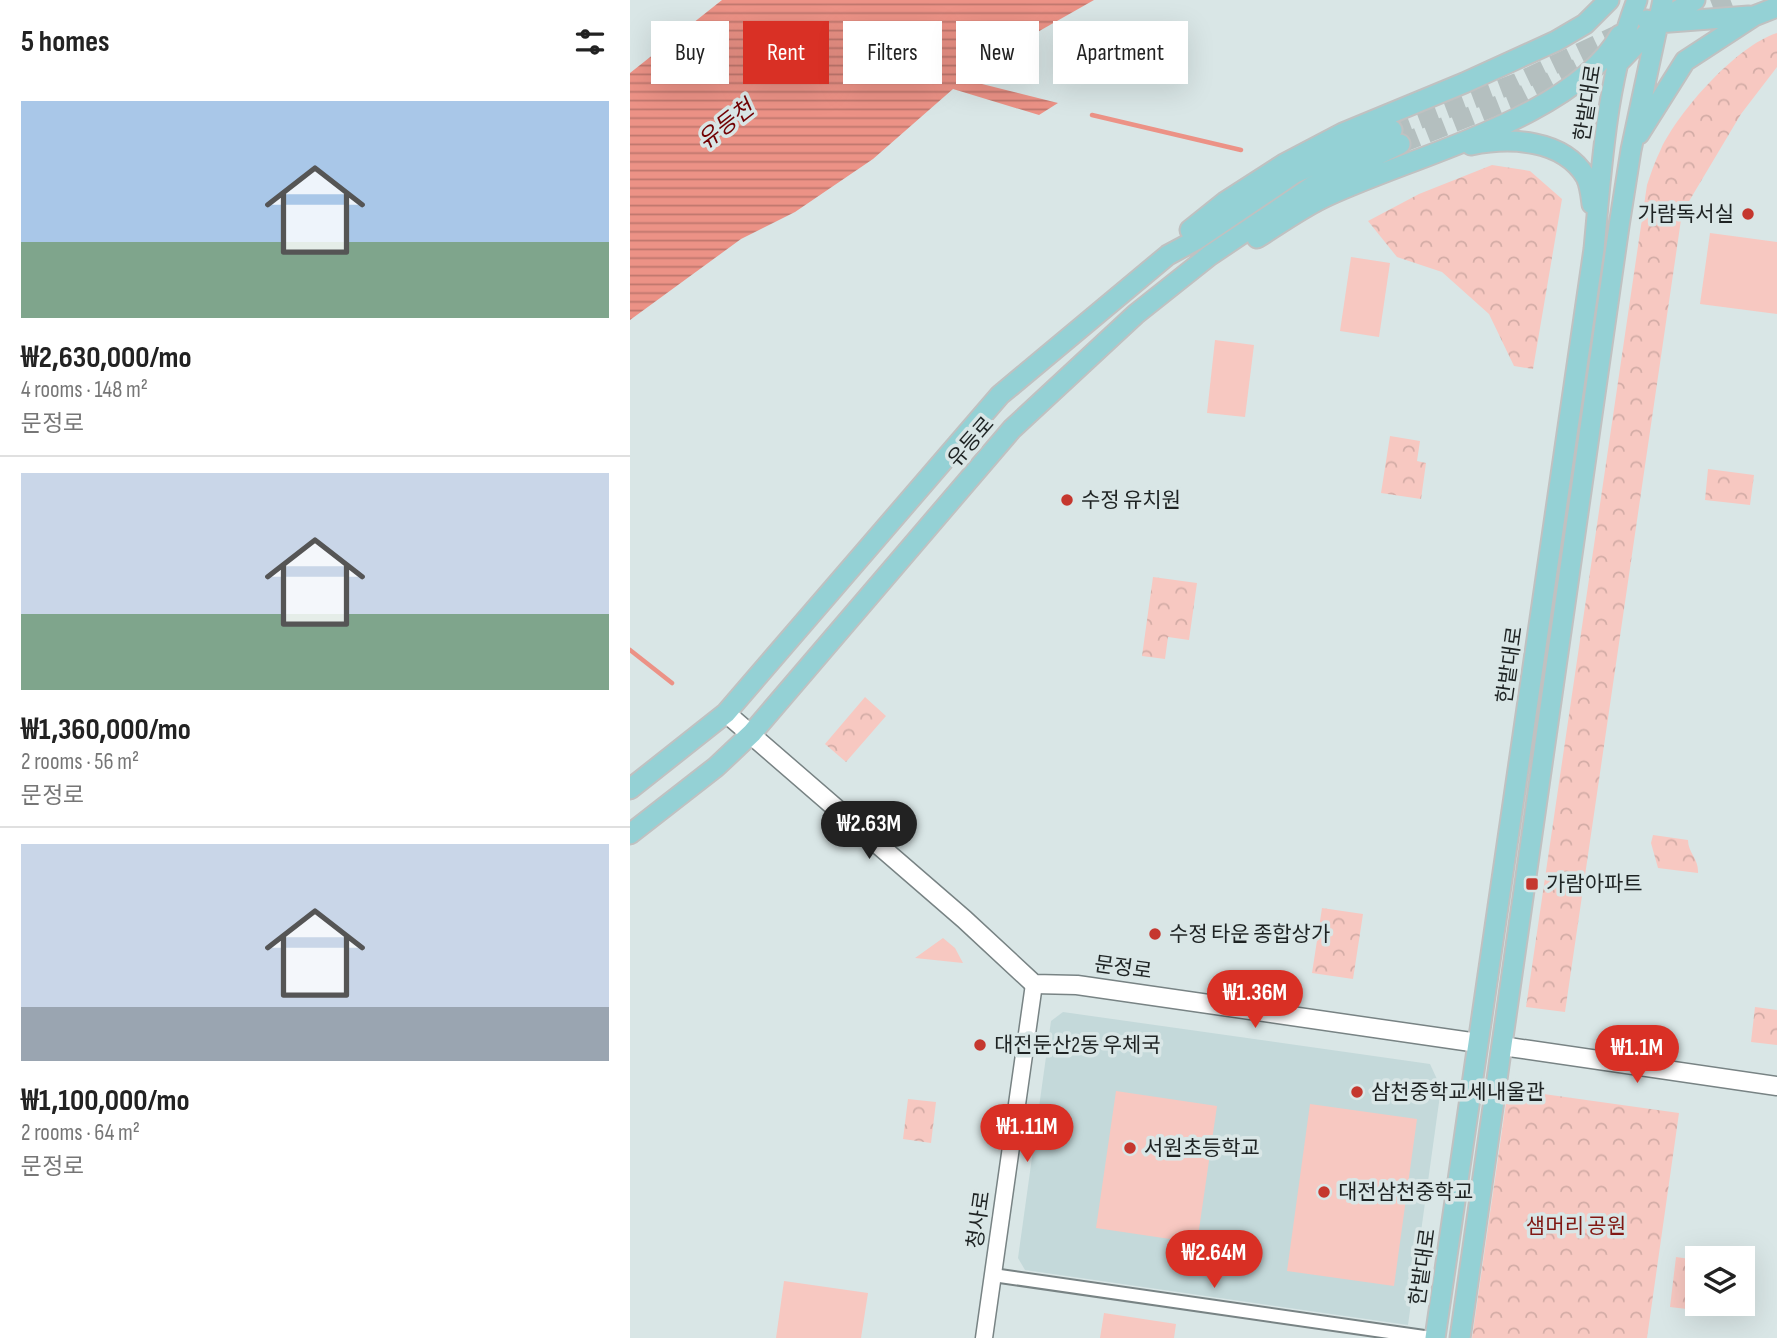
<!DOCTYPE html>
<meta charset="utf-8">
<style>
body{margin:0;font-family:"Sofia Sans Condensed","Noto Sans KR",sans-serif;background:#f2f2f2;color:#222;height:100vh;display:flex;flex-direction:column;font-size:26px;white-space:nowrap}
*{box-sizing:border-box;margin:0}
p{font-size:23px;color:#767676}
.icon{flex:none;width:38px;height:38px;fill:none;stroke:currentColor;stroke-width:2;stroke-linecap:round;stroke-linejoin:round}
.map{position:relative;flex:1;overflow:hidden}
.drawer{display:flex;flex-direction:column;background:#fff;width:630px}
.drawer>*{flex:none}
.banner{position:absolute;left:21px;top:21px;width:665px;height:63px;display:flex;gap:14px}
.tools{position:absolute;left:1055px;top:1246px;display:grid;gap:14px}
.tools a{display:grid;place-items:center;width:70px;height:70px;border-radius:0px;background:#fff;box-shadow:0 7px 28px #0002;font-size:35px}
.price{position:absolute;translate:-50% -60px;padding:0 16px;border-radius:24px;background:#d93025;color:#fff;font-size:23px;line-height:46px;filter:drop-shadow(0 2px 4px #0008)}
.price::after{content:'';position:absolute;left:50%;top:42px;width:21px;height:16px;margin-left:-10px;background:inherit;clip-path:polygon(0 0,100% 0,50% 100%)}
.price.selected{background:#222;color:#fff}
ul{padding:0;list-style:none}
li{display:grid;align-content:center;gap:14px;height:371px;padding:0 21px}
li+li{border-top:2px solid #e0e0e0}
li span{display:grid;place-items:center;height:217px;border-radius:0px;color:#555}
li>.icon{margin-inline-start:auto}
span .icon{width:126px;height:126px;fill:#fffc;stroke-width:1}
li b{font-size:30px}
h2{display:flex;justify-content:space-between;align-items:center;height:84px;padding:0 21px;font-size:30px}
.chip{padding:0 24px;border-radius:0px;background:#fff;box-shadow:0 7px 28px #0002;font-size:24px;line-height:63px}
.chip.selected{background:#d93025;color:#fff}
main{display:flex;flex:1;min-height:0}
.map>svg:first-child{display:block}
</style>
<main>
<section class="drawer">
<h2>5 homes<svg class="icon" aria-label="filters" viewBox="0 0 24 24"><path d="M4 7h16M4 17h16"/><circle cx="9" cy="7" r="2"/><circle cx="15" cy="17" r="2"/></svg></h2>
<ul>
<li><span style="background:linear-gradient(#a9c7e8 65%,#7fa58c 0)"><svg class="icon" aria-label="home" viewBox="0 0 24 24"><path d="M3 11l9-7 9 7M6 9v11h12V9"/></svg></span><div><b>₩2,630,000/mo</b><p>4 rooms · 148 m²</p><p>문정로</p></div></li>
<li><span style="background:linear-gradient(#c9d6e8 65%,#7fa58c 0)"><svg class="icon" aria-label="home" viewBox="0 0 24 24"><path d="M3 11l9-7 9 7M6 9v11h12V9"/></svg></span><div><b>₩1,360,000/mo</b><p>2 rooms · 56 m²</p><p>문정로</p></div></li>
<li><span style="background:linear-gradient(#c9d6e8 75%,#9aa5b1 0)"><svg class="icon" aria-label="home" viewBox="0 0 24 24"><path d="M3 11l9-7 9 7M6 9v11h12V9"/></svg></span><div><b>₩1,100,000/mo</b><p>2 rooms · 64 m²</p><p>문정로</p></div></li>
</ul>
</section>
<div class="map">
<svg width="1147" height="1338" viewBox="0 0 1147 1338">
<defs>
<pattern id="park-crowns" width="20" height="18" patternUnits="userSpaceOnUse" patternTransform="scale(1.75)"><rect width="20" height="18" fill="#f7c8c1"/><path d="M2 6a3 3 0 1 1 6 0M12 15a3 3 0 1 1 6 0" fill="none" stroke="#d3aca6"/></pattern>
<pattern id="water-rules" width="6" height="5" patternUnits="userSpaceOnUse" patternTransform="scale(1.75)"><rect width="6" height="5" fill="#ec9286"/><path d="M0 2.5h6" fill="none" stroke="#bf776d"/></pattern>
</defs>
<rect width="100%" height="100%" fill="#d9e6e6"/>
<path fill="#c4d9da" d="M 433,1012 L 800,1064 L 811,1088 L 778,1325 L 395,1270 L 388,1258 L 421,1021 Z"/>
<path fill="#f7c8c1" d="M 1080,233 L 1147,242 L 1147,314 L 1070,304 Z
M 721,257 L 760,263 L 749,337 L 710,331 Z
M 585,340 L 624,345 L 615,417 L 577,413 Z
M 313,938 L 325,948 L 333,963 L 285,958 Z
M 486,1091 L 587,1106 L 567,1243 L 466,1228 Z
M 680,1104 L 787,1119 L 764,1286 L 657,1271 Z
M 154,1281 L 238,1293 L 231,1338 L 146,1338 Z
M 474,1313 L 546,1324 L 544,1338 L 470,1338 Z"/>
<path fill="url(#park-crowns)" d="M 1147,33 L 1147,67 L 1111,114 L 1052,213 L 935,1012 L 896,1007 L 1017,185 C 1021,173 1025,161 1031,149 C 1049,111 1106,46 1147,33 Z
M 862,165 L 900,171 L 932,199 L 903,369 L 884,366 L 859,314 L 812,272 L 767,257 L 738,221 L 789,194 Z
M 760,436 L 790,441 L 787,461 L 796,463 L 791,499 L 751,493 Z
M 1078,469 L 1124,475 L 1120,505 L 1075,500 Z
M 523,577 L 567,583 L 559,640 L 538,637 L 535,659 L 512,656 Z
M 235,697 L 256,716 L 216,762 L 195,744 Z
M 1023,835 L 1058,840 C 1058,853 1069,859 1068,873 L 1028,868 L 1021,843 Z
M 692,908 L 733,914 L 723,979 L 682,973 Z
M 1125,1007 L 1147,1010 L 1147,1045 L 1121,1042 Z
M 878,1089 L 1049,1113 L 1017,1338 L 842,1338 Z
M 278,1099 L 306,1102 L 301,1143 L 273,1139 Z
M 1046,1257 L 1067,1260 L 1068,1304 L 1083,1304 L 1082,1312 L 1040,1307 Z"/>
<path fill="url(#water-rules)" d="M 92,0 L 464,0 L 397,38 L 344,82 L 428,103 L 409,115 L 323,89 L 243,159 L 165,212 L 111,239 L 0,320 L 0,73 Z"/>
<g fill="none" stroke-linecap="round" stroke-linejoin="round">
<path stroke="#ec9286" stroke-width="4.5" d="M 462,115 L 611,150
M 0,650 L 42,683"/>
<path stroke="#b4bfbf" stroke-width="19" stroke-dasharray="19 10" stroke-linecap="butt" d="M 1056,18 L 1103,0
M 762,130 L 886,83 L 997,30
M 770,144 L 891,96 L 971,56"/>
<defs>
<path id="minor" d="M 363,1275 L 801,1338"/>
<path id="tertiary" d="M 354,1338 L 404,984"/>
<path id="secondary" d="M 96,713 L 334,919 L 404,984 L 447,985 L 848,1043
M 872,1046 L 1147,1086"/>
<path id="primary" d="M 1017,20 L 1027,23 L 1119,16
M 989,62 L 1027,23 L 1065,0
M 1009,134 L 1055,61 L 1124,16 L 1147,7
M 841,145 C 880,137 933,139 956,177 C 960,185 961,196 962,204
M 560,230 L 595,202 L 654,164 L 713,133 L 834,83 L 926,41 L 955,24 L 979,0
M 627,238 C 648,225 669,210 691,199 C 774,158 944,119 990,35
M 0,789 L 96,713 L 370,395 L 538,255 L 566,240 L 665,173 L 762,130
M 0,834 L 86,767 L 122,733 L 382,429 L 506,314 L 579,256 L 683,186 L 770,144
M 805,1338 L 964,249 C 972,165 976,80 1007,0
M 830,1338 L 989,226 L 1001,150 L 1033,0"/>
</defs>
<use href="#minor" stroke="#788384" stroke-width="16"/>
<use href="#tertiary" stroke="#788384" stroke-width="19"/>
<use href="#secondary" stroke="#788384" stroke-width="21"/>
<use href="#primary" stroke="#c0c1c1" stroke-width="23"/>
<use href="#minor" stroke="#fff" stroke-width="12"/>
<use href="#tertiary" stroke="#fff" stroke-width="16"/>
<use href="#secondary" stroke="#fff" stroke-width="18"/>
<use href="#primary" stroke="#94d1d5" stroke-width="19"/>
</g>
<g fill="#c5372e" stroke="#d9e6e6" stroke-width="2.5">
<circle cx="1118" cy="214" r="7"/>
<circle cx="437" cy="500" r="7"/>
<rect x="895" y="877" width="14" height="14" rx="3.5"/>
<circle cx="525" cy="934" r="7"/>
<circle cx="350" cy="1045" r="7"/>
<circle cx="727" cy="1092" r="7"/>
<circle cx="500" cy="1148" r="7"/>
<circle cx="694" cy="1192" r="7"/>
</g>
<g text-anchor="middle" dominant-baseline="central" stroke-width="7" stroke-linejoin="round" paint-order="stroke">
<g font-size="21" fill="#1e2323" stroke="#d9e6e6">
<text transform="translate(958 103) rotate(-81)">한밭대로</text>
<text transform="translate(341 442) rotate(-49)">유등로</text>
<text transform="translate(880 665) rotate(-82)">한밭대로</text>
<text transform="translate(493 968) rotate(8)">문정로</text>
<text transform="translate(349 1220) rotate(-82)">청사로</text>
<text transform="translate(793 1267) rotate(-82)">한밭대로</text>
</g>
<g font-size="21" fill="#1e2323" stroke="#d9e6e6" text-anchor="start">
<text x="1104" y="214" text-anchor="end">가람독서실</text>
<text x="451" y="500">수정 유치원</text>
<text x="916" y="884">가람아파트</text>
<text x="539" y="934">수정 타운 종합상가</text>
<text x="364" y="1045">대전둔산2동 우체국</text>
<text x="741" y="1092">삼천중학교세내울관</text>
<text x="514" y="1148">서원초등학교</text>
<text x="708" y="1192">대전삼천중학교</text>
</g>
<g font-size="21" fill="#811813" stroke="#d9e6e6">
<text x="946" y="1226">샘머리 공원</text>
</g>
<g font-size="23" font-style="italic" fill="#710103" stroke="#d9e6e6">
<text transform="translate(96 125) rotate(-38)">유등천</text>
</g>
</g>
</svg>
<div class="tools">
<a><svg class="icon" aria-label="layers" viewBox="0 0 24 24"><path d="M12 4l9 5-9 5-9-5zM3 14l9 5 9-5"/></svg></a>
</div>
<b class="price selected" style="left:239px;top:861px">₩2.63M</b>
<b class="price" style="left:625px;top:1030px">₩1.36M</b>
<b class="price" style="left:1007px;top:1085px">₩1.1M</b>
<b class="price" style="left:397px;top:1164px">₩1.11M</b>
<b class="price" style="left:584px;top:1290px">₩2.64M</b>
<div class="banner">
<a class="chip">Buy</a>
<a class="chip selected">Rent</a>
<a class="chip">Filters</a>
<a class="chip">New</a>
<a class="chip">Apartment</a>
</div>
</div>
</main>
